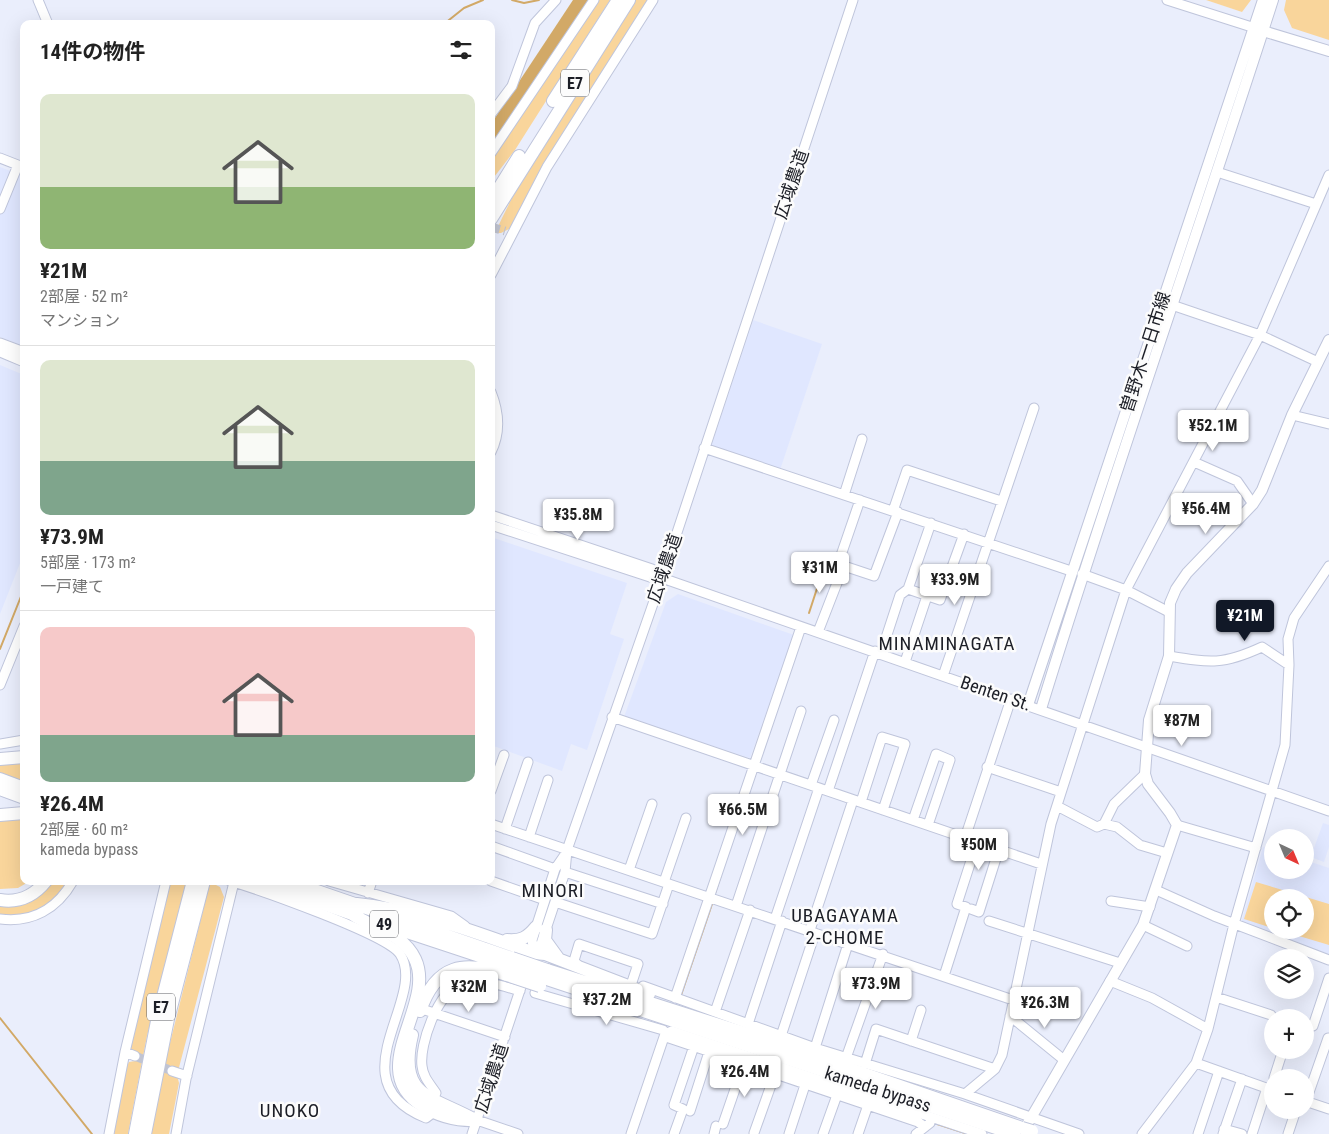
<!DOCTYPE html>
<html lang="ja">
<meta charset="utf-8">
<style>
body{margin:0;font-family:"Roboto Condensed","Noto Sans JP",sans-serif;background:#f2f2f2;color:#222;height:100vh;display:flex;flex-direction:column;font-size:19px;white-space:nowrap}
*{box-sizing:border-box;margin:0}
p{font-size:16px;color:#767676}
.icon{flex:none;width:28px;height:28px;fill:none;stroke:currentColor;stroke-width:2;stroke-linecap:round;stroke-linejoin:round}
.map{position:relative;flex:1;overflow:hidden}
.panel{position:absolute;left:20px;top:20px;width:475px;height:865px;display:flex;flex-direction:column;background:#fff;border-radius:10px;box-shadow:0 5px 20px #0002}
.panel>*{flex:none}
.needle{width:32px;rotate:136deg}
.buttons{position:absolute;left:1264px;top:829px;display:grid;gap:10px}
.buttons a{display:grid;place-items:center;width:50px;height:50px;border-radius:50%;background:#fff;box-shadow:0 5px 20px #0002;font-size:25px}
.price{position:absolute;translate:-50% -42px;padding:0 11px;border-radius:5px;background:#fff;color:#222;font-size:16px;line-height:32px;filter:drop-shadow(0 1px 2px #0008)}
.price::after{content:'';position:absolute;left:50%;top:30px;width:15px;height:11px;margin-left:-8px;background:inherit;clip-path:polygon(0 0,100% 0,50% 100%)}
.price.on{background:#111827;color:#fff}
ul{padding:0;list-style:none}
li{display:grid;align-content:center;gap:10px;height:265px;padding:0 20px}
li+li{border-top:1px solid #e0e0e0}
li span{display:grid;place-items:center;height:155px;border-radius:10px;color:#555}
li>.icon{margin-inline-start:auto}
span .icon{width:90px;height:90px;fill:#fffc;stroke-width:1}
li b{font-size:21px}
h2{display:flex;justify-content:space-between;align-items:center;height:60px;padding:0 20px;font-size:21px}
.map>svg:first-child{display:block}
</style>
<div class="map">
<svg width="1329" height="1134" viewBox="0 0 1329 1134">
<rect width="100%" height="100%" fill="#eaeefc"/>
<path fill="#e0e7ff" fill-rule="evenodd" d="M 0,167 L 24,176 L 24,346 L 0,337 Z
M 753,320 L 822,344 L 780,470 L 711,447 Z
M 0,365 L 24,375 L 24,553 L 0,614 Z
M 491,537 L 627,583 L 610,634 L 624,639 L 587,750 L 571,744 L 562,771 L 491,745 Z
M 678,594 L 794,635 L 750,758 L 624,717 L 666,602 Z
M 1323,823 L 1329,825 L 1329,847 L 1324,862 L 1305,855 L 1305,845 L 1314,848 Z
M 1263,847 L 1272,850 L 1272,870 L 1305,870 L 1305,860 L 1329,868 L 1329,954 L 1241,924 ZM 1272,898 L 1305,898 L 1305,930 L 1272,930 Z"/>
<path fill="#f9d59b" d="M 598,0 L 610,0 L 515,150 L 491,181 L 491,160 Z
M 635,0 L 652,0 L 513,227 L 501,233 L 495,233 C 532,151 587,76 635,0 Z
M 1206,0 L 1251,0 L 1242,12 Z
M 1286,0 L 1329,0 L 1329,40 L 1292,28 L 1284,10 Z
M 24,761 L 24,783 L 0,774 L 0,763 Z
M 24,818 L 24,881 L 30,881 L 18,888 L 0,889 L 0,820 Z
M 52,881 L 67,881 C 49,909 33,916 0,916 L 0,906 C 22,903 40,902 52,881 Z
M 169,881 L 187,881 L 147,1036 L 128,1134 L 114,1134 L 125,1070 L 129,1062 L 135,1061 L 138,1053 L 130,1052 Z
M 210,882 L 220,887 L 224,897 L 177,1075 L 179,1083 L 169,1134 L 151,1134 L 165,1063 Z
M 1256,882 L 1329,904 L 1329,945 L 1279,930 L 1305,930 L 1305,898 L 1272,898 L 1272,928 L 1244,919 Z"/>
<path fill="#d2a967" d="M 573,0 L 589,0 L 491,145 L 491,124 Z"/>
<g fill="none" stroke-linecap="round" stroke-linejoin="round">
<path stroke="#d2a967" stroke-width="2" d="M 512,0 L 524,3 L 539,0
M 444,24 L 464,8 L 483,0
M 809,613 L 825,564
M 0,649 L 24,589
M 714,896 L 721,875
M 681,995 L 713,901
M 0,1018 L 92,1134
M 934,1123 L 968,1134"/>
<path stroke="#c1c4d1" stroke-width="9" stroke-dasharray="9 4.5" stroke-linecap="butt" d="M 491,227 L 505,231
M 135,1056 L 172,1071"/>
<defs>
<path id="minor" d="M 38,0 L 48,24
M 1167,0 L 1258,29
M 491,114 L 512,86 L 535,23 L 556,0
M 491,153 L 594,0
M 0,158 L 23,167
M 1217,172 L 1316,204
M 0,209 L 18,165
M 491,275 L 547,167 L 653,0
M 1166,303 L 1260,335 L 1318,362
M 0,343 L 24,352
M 0,352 L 24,362
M 491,392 C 499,412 501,432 491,452
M 1292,415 L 1329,424
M 704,448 L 1071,571
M 1194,462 L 1237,481 L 1253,504
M 844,495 L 862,439
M 860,500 L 838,564 L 874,576 L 898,512
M 893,511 L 907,470 L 1001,501
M 491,515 L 652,569 L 662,578
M 931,523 L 908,589 L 940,600 L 964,534
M 491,525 L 650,577 L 662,578 L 1329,811
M 1082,574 L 1126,590 L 1169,612
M 818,632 L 844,565
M 881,653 L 900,595 L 908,589
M 905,662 L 927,596
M 1289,665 L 1288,639 L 1294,618 L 1329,566
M 943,676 L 1034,408
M 0,685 L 24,626
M 612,717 L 1041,864
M 0,744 L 24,740
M 987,767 L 1061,792
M 811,785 L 834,720
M 491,791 L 504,755
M 828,791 L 875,651
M 861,802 L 882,737 L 905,744 L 883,810
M 1057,806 L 1097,827 L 1104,824 L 1114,804 L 1145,774
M 913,820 L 936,754 L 950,760 L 928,825
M 491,824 L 1013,1000
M 1104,824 L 1117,827 L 1140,845 L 1167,853
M 1177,825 L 1256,848
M 505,829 L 528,762
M 529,837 L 548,780
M 965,838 L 1011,699
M 491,846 L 555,869
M 629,870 L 652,804
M 565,872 L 663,904
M 230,881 C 260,890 386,934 400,954 C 429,998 334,1081 426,1118 L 434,1112
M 329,881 L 451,916 L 465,926
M 491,881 L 545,900
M 664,882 L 686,818
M 1156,890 L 1214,916 L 1329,960
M 368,893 L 372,881
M 1111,901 L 1150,907
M 555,902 L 652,934 L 669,884
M 736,906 L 801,711
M 971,909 L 979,912 L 999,849
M 0,919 C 32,923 57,909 73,881
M 775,919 L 819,788
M 989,921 L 1120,963
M 1143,925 L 1187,946
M 810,930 L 853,800
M 534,953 L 532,940 L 555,869 L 566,853
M 532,956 L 541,944 L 565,872 L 567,850 L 662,578 L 853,0
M 577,964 L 573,964 L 579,944 L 638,964 L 632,982
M 944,976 L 966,907 L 957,904 L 977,842
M 1110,981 L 1152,998 L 1208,1029
M 643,986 L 815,1048 L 965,1094 L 1079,1134
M 535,993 L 663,1030 L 669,1038 L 918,1122 L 925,1127
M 1216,997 L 1271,1015
M 675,998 L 801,627
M 425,1010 L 505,1037
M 715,1012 L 750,910
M 1010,1016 L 1064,1060
M 748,1024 L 782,921
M 1313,1026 L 1329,978
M 781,1036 L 815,933
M 911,1041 L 921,1010
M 815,1048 L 848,944
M 125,1052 L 135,1056
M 846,1058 L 883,954
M 1196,1063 L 1272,1090
M 865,1064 L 876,1029 L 995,1069
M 172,1071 L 187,1076
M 1274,1078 L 1283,1050
M 436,1093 C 430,1084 423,1077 422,1066 C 419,1045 438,992 459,985 C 479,978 501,985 520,991
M 965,1094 L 995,1069 L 1002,1055 L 1051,824 L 1126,590 L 1260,335 L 1329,175
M 1305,1101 L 1329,1109
M 1306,1101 L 1328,1038
M 690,1111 L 709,1052
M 477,1120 L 518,1134
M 723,1124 L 744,1063
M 1224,1129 L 1242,1134
M 754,1133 L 775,1074
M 109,1134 L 125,1052 L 166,881
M 176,1134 L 186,1079 L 234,882
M 472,1134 L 525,975
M 631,1134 L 665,1034 L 672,1031 L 982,1134
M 674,1134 L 683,1109 L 674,1105 L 694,1046
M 714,1134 L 716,1126
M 789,1134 L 805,1085
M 823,1134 L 837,1095
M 858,1134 L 868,1105
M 916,1134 L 930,1123
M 1142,1134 L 1196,1063 L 1208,1029 L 1234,924 L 1285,745 L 1289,665 L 1262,647 C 1223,665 1211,663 1169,656
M 1198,1134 L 1219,1071
M 1223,1134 L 1242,1079
M 1252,1134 L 1267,1088
M 1288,1134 L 1296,1110"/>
<path id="major" d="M 1263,31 L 1329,51
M 1028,705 L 1263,0
M 1041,709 C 1114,471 1197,237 1273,0
M 1028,1123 L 1143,925 L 1177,825 L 1170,813 L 1148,784 L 1145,774 L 1149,720 L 1169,656 L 1170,603 L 1176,589 L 1187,573 L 1253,504 L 1262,490 L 1292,415 L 1329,340"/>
<path id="highway" d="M 553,101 L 618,0
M 491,201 L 519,156
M 491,219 L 629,0
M 0,759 L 24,757
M 0,779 L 24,788
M 0,789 L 24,798
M 0,815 L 24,813
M 259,881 L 358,916
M 288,881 L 512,958
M 0,900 C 19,903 34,896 46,881
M 357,904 C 419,910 475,932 534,953 L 545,954 L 649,994
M 352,914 C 374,929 403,933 415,959 C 437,1005 363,1070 423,1106 C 440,1117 457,1121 477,1120
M 386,925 L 510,966
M 546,930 L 545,940 L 558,958
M 507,940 C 521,941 527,938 536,927
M 547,970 L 763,1039 L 1022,1128
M 544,978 L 1014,1134
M 420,1011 C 436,964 464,960 507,975
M 412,1035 C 397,1098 432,1096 475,1120
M 135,1134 L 158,1016 L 193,881
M 145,1134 L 168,1019 L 204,881"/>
</defs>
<use href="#minor" stroke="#bfc5db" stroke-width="11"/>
<use href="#major" stroke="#bfc5db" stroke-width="12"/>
<use href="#highway" stroke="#bfc5db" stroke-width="14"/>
<use href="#minor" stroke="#fff" stroke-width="9"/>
<use href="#major" stroke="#fff" stroke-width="10"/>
<use href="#highway" stroke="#fff" stroke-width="12"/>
<defs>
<path id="highway-bridge" d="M 512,958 L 547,970
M 510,966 L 544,978
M 507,975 L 540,986
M 1022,1128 L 1032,1131"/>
</defs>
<use href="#highway-bridge" stroke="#bfc5db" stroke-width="14" stroke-linecap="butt"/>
<use href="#highway-bridge" stroke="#fff" stroke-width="12"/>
</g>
<g text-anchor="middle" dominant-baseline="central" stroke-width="5" stroke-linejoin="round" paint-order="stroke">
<g fill="#fcfcfc" stroke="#5f6166" stroke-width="1">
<rect x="561" y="69.5" width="28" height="27" rx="4"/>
<rect x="370" y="910.5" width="28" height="27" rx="4"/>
<rect x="147" y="993.5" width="28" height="27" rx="4"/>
</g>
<g font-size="16" font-weight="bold" fill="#1c1e26">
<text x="575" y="83">E7</text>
<text x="384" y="924">49</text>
<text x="161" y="1007">E7</text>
</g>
<g font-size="18" fill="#1c1e26" stroke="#fcfcfc">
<text transform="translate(791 184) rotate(-71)">広域農道</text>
<text transform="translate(1145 352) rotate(-72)">曽野木一日市線</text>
<text transform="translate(664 568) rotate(-71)">広域農道</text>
<text transform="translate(996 693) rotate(19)">Benten St.</text>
<text transform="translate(491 1078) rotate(-72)">広域農道</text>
<text transform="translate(878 1089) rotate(18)">kameda bypass</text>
</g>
<g font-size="19" letter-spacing="1" fill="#1c1e26" stroke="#fcfcfc">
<text x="947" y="643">MINAMINAGATA</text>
<text x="553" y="890">MINORI</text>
<text x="845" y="915">UBAGAYAMA<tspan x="845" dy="22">2-CHOME</tspan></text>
<text x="290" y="1110">UNOKO</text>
</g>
</g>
</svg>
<div class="buttons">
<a><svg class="needle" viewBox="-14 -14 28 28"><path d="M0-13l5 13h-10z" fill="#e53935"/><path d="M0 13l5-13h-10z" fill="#767676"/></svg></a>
<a><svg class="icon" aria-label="locate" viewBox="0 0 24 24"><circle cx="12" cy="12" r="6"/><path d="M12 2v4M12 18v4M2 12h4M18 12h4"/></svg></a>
<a><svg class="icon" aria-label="layers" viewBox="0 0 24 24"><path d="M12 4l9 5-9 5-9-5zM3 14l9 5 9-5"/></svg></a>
<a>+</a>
<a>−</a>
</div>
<b class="price" style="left:1213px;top:452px">¥52.1M</b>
<b class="price" style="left:1206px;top:535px">¥56.4M</b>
<b class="price" style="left:578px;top:541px">¥35.8M</b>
<b class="price" style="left:820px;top:594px">¥31M</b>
<b class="price" style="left:955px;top:606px">¥33.9M</b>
<b class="price on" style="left:1245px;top:642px">¥21M</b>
<b class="price" style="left:1182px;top:747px">¥87M</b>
<b class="price" style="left:743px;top:836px">¥66.5M</b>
<b class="price" style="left:979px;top:871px">¥50M</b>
<b class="price" style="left:876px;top:1010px">¥73.9M</b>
<b class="price" style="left:469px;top:1013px">¥32M</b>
<b class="price" style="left:607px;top:1026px">¥37.2M</b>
<b class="price" style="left:1045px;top:1029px">¥26.3M</b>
<b class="price" style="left:745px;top:1098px">¥26.4M</b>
<section class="panel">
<h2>14件の物件<svg class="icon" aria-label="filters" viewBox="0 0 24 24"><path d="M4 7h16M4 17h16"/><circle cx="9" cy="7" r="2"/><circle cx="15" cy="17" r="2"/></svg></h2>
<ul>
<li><span style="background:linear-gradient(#dfe7d0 60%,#8fb573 0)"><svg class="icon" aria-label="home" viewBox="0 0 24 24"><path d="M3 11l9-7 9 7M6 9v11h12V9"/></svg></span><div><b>¥21M</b><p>2部屋 · 52 m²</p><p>マンション</p></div></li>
<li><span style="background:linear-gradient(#dfe7d0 65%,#7fa58c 0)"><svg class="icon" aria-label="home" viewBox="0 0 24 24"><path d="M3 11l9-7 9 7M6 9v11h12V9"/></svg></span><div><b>¥73.9M</b><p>5部屋 · 173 m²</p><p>一戸建て</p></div></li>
<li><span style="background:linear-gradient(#f6c9c9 70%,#7fa58c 0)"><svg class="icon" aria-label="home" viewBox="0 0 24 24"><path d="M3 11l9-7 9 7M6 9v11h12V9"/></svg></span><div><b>¥26.4M</b><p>2部屋 · 60 m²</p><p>kameda bypass</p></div></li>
</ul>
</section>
</div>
